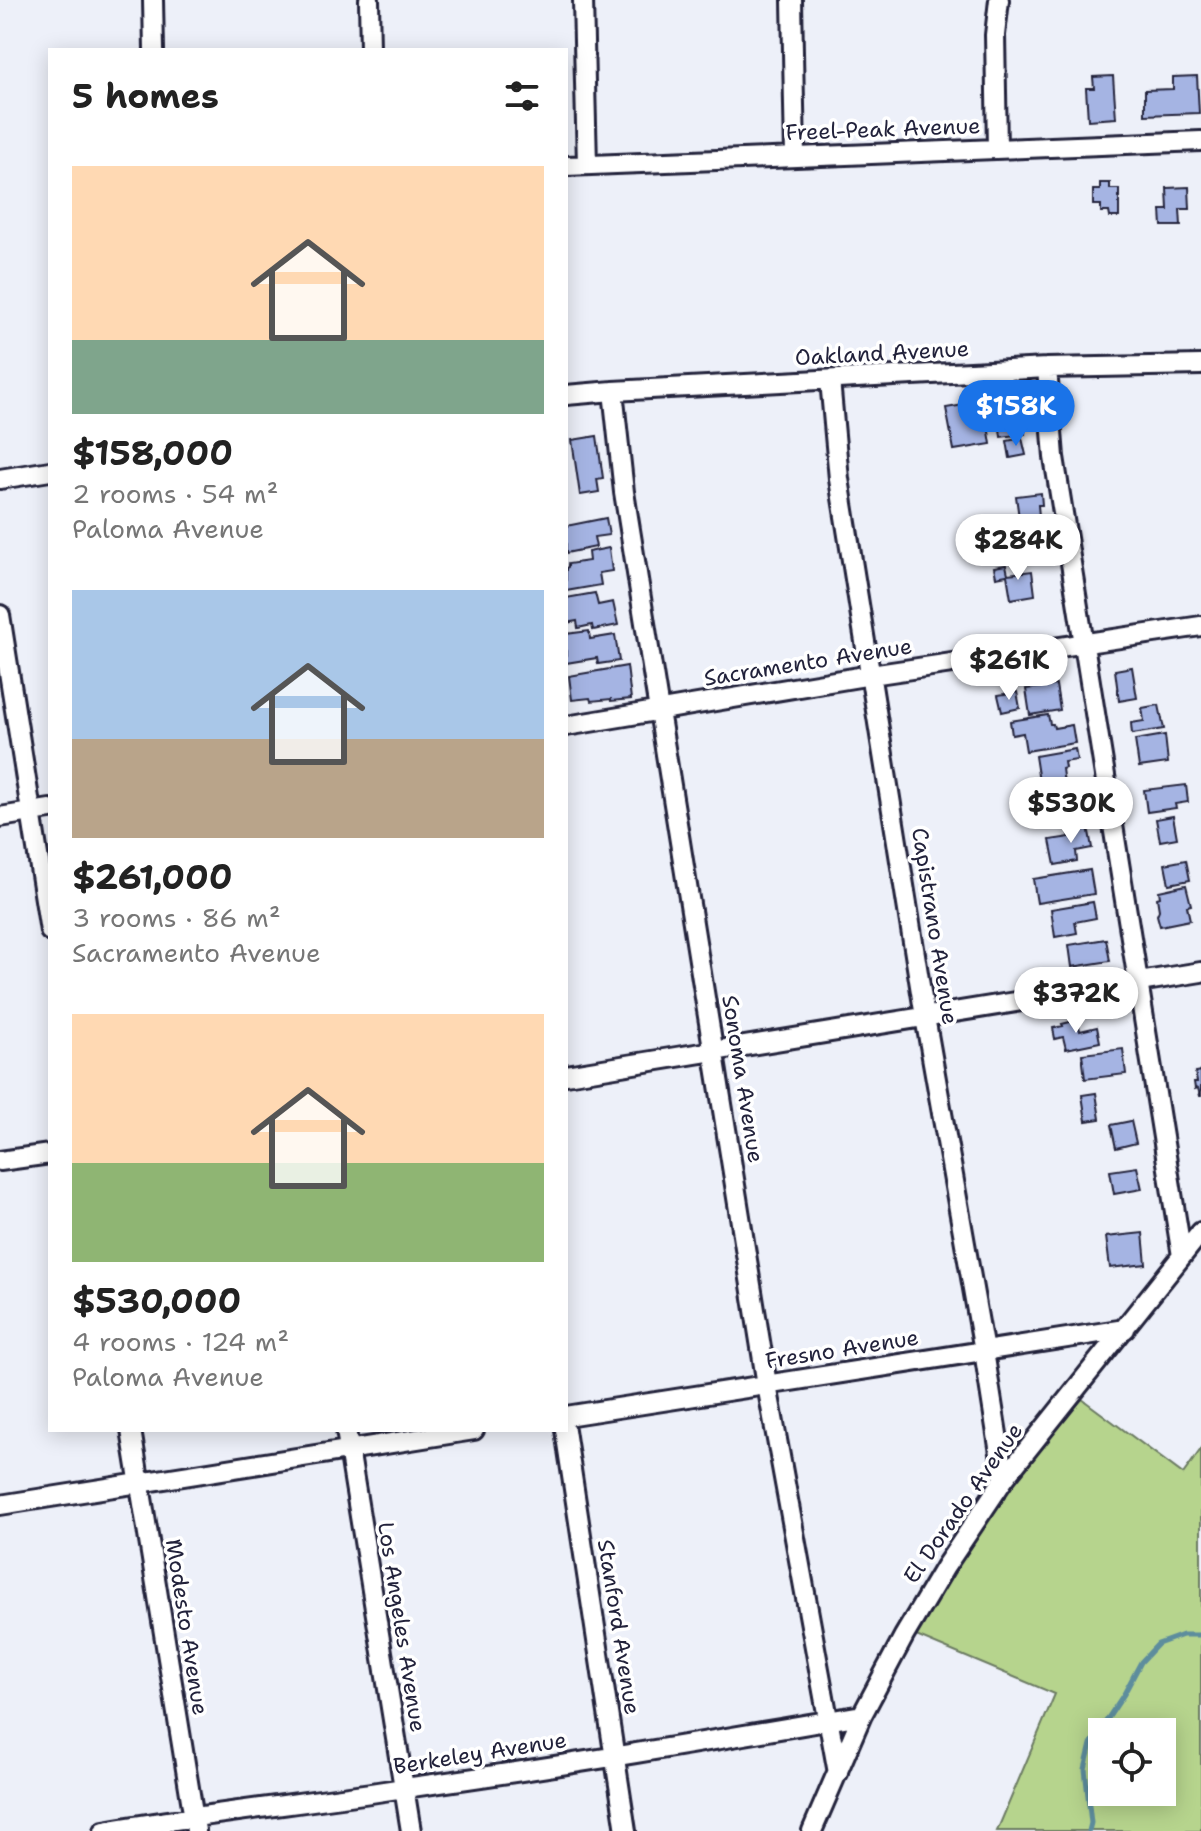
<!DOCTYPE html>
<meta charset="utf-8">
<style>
body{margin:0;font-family:"Shantell Sans",sans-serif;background:#f2f2f2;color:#222;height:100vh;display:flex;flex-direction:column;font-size:30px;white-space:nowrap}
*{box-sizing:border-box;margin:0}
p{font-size:26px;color:#767676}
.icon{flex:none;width:44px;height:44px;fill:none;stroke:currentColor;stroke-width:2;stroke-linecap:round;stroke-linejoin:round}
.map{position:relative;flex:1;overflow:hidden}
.details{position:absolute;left:48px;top:48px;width:520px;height:1384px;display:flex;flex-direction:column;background:#fff;border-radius:0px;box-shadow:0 4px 20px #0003}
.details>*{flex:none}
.tools{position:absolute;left:1088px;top:1718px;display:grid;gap:16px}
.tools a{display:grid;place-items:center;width:88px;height:88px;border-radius:0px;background:#fff;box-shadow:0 4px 20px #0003;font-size:40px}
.price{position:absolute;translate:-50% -68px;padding:0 18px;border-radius:28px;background:#fff;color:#222;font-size:26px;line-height:52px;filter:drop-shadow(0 2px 4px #0008)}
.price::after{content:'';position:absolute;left:50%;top:48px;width:24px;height:18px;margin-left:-12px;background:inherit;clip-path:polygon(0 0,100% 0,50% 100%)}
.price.selected{background:#1a73e8;color:#fff}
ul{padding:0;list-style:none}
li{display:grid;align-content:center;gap:16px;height:424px;padding:0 24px}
li span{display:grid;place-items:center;height:248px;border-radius:0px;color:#555}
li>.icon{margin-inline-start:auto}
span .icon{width:144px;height:144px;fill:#fffc;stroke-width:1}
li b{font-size:34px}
h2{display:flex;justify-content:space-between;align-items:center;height:96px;padding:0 24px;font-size:34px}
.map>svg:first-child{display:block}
</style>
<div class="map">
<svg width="1201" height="1831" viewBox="0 0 1201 1831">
<rect width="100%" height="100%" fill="#edf0f9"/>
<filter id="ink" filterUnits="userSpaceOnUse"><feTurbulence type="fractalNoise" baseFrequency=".0125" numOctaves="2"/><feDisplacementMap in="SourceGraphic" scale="16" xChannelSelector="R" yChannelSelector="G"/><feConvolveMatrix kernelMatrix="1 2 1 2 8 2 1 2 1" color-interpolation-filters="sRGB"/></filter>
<g filter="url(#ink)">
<path fill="#b6d48d" stroke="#6c7b64" stroke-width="2" fill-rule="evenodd" d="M 1082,1399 L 1183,1474 L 1201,1449 L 1201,1831 L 997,1831 L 1055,1694 L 909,1633 L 941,1579 L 1025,1468 ZM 1102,1732 L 1162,1732 L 1162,1792 L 1102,1792 Z"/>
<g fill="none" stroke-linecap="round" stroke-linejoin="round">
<path stroke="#5d8d9d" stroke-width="5" d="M 1089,1831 L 1091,1823 L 1085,1769 L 1091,1744 L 1124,1694 L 1141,1662 L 1158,1644 L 1183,1635 L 1201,1635"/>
</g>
<path fill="#a5b4e3" stroke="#22223b" stroke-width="2" d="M 1113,76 L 1116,118 L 1088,120 L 1086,88 L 1094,88 L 1093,77 Z
M 1197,76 L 1199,113 L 1145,115 L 1145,90 L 1173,89 L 1173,77 Z
M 1100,183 L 1110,183 L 1110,189 L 1119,189 L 1119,217 L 1110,217 L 1109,212 L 1101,212 L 1101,205 L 1093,205 L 1093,190 L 1100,190 Z
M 1189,187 L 1190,209 L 1180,209 L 1181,226 L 1162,226 L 1161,210 L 1168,210 L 1167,188 Z
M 964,405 L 966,419 L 973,418 L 973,422 L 987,419 L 991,444 L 954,450 L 946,408 Z
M 1021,409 L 1025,434 L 1001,437 L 998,412 Z
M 597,436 L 603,478 L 597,479 L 599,492 L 580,495 L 572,440 Z
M 1022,438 L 1026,455 L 1010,458 L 1007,441 Z
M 1041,493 L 1042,505 L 1038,505 L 1039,516 L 1019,518 L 1016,496 Z
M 606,518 L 609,535 L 594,537 L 596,547 L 566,553 L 566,526 Z
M 609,548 L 612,571 L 599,573 L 601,585 L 566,591 L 566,568 L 568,567 L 568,564 L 589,561 L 588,552 Z
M 1006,565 L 1008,574 L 1032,571 L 1035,595 L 1011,599 L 1007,575 L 996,577 L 994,567 Z
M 595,593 L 598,605 L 613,602 L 618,625 L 593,630 L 592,625 L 578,628 L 577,621 L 566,623 L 566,598 Z
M 589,631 L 590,639 L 615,635 L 619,661 L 598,664 L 597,658 L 566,663 L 566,634 Z
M 627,666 L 631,699 L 611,701 L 611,699 L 591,701 L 590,698 L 572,700 L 569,676 Z
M 1132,667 L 1137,698 L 1119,701 L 1115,670 Z
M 1056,685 L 1060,710 L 1030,715 L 1026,689 Z
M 1017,692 L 1020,708 L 1002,712 L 998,695 Z
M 1159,705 L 1164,729 L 1132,734 L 1131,723 L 1144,721 L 1142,708 Z
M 1048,715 L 1050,724 L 1053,724 L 1054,728 L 1072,725 L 1075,743 L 1026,751 L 1023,733 L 1012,735 L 1010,721 Z
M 1165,735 L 1168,763 L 1139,767 L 1135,740 Z
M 1075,749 L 1077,760 L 1064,762 L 1065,768 L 1062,769 L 1064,784 L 1040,788 L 1035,756 Z
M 1186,785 L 1188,802 L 1175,804 L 1176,808 L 1147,812 L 1144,790 Z
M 1068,790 L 1069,795 L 1082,793 L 1086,818 L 1068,822 L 1067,815 L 1034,821 L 1031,797 Z
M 1173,816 L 1177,838 L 1160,841 L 1156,819 Z
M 1088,826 L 1092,848 L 1076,851 L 1077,861 L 1055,865 L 1050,840 L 1070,837 L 1068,829 Z
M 1186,860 L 1190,880 L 1169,884 L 1165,864 Z
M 1090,870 L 1094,894 L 1037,903 L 1033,879 Z
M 1186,885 L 1191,905 L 1187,906 L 1190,920 L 1160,926 L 1157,915 L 1159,910 L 1157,898 L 1160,897 L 1159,891 Z
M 1093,902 L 1096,918 L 1075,922 L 1077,933 L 1055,937 L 1051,909 Z
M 1106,939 L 1110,961 L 1072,967 L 1069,945 Z
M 1078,1020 L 1080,1031 L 1097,1027 L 1100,1042 L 1066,1049 L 1063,1037 L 1055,1039 L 1053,1028 L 1063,1026 L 1062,1024 Z
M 1123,1049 L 1126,1074 L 1085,1079 L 1082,1054 Z
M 1201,1071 L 1201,1096 L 1200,1096 L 1198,1088 L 1195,1089 L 1194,1082 L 1197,1082 L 1195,1072 Z
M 1096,1093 L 1100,1119 L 1086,1121 L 1082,1095 Z
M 1131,1121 L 1136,1143 L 1116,1148 L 1111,1125 Z
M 1137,1167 L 1142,1189 L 1114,1194 L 1110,1171 Z
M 1143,1233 L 1146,1264 L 1110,1268 L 1106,1237 Z"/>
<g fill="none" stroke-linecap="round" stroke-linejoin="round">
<defs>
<path id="minor" d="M 153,0 L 154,50
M 369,0 L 370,50
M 583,0 L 587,165
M 792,0 L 795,157
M 997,148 L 995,35 L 999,0
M 566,166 L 1201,141
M 1047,368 L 1054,457 L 1182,1256
M 830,380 L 839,479 L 925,1017 L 984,1351 L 1004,1479
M 613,391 L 624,492 L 767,1385 L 838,1773
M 566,395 L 613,391 L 1047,368 L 1201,365
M 0,479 L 50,471
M 0,615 L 50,931
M 566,726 L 871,675 L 1201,626
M 0,817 L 50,809
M 566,1075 L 1201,972
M 0,1161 L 50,1154
M 566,1416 L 1125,1329
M 131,1430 L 196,1831
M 346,1430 L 411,1831
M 565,1430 L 626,1831
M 0,1505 L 474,1430
M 104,1831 C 204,1814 305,1803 405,1788 C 558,1767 710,1741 862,1715
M 812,1831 L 862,1715 L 904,1636 L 945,1567 L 1004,1479 L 1201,1232"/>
</defs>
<use href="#minor" stroke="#22223b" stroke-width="24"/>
<use href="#minor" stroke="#fff" stroke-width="18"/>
</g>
</g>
<g text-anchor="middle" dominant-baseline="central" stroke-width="7" stroke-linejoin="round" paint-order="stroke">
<g font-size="22" fill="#22223b" stroke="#fff">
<text transform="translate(883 129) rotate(-2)">Freel-Peak Avenue</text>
<text transform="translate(882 353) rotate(-3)">Oakland Avenue</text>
<text transform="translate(808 662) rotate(-9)">Sacramento Avenue</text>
<text transform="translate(935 926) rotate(81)">Capistrano Avenue</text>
<text transform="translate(743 1079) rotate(81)">Sonoma Avenue</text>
<text transform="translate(842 1349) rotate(-9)">Fresno Avenue</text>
<text transform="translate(963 1503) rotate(-55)">El Dorado Avenue</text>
<text transform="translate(187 1627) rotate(81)">Modesto Avenue</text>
<text transform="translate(402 1627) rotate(81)">Los Angeles Avenue</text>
<text transform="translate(619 1627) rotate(81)">Stanford Avenue</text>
<text transform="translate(480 1753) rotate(-9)">Berkeley Avenue</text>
</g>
</g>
</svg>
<div class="tools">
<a><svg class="icon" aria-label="locate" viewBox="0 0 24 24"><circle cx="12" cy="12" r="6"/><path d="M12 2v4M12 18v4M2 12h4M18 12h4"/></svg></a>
</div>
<b class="price selected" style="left:1016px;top:448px">$158K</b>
<b class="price" style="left:1018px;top:582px">$284K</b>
<b class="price" style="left:1009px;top:702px">$261K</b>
<b class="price" style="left:1071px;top:845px">$530K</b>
<b class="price" style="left:1076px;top:1035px">$372K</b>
<section class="details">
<h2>5 homes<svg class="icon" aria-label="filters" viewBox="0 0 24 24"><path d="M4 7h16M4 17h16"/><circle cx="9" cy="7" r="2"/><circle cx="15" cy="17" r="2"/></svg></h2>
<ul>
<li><span style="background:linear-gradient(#ffd9b3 70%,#7fa58c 0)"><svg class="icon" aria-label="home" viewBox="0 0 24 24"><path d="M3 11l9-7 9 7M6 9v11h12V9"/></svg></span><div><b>$158,000</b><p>2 rooms · 54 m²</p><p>Paloma Avenue</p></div></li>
<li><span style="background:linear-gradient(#a9c7e8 60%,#b9a48a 0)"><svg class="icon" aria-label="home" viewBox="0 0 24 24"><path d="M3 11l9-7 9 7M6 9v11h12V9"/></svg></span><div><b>$261,000</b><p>3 rooms · 86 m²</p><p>Sacramento Avenue</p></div></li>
<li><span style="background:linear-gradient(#ffd9b3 60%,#8fb573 0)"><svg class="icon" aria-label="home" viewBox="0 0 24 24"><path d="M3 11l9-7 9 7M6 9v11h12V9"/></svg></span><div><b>$530,000</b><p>4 rooms · 124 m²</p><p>Paloma Avenue</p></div></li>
</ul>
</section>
</div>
